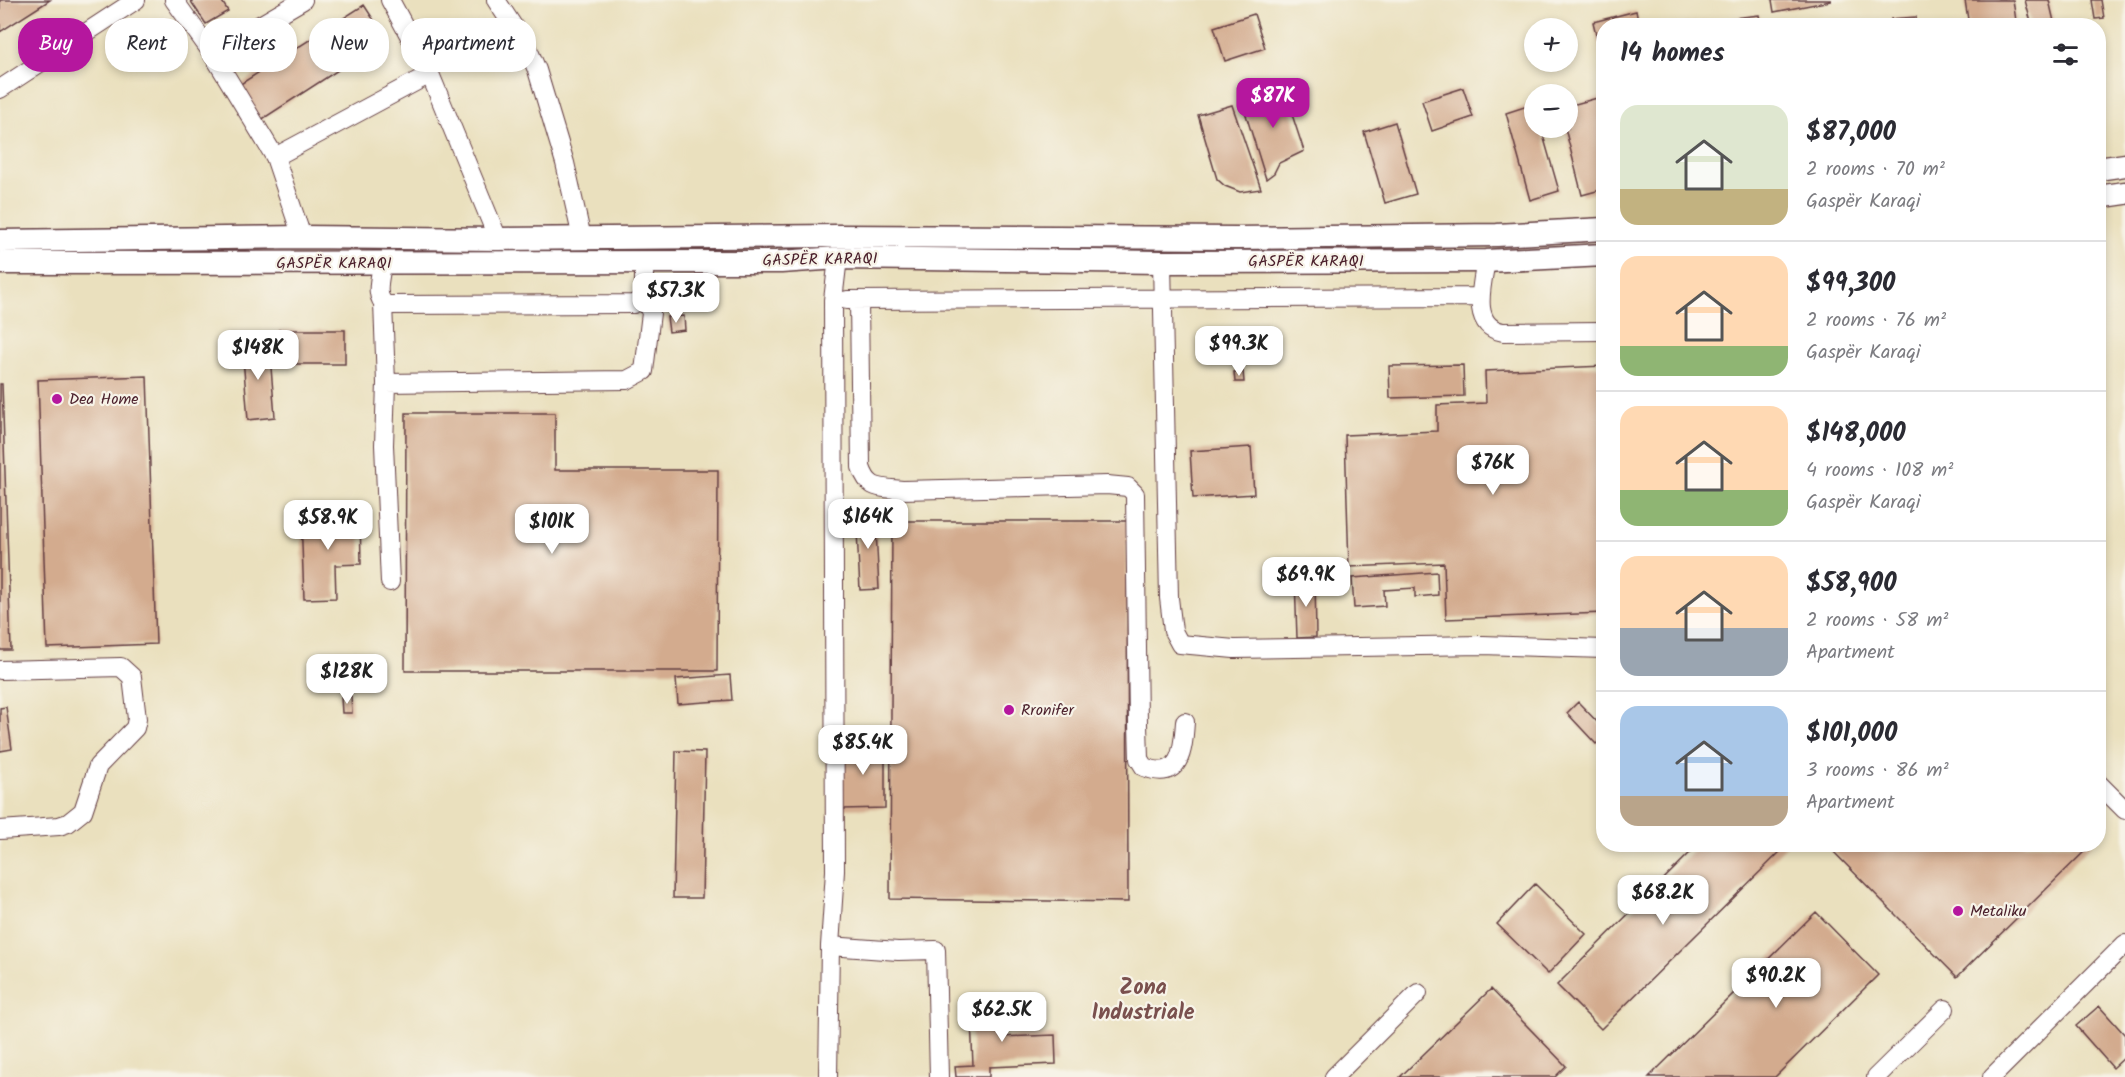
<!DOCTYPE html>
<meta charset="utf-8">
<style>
body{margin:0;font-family:Kalam,sans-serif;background:#f2f2f3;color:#2b2b33;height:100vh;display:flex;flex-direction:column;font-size:22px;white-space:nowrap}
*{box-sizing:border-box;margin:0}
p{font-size:20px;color:#7c7c81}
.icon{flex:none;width:33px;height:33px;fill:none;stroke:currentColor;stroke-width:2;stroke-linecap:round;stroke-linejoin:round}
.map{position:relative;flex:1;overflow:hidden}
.side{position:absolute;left:1596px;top:18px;width:510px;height:834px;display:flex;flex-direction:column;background:#fff;border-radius:24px;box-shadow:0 3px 9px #0003}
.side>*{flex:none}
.top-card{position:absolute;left:18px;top:18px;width:570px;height:54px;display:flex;gap:12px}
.buttons{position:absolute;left:1524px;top:18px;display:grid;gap:12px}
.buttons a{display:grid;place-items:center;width:54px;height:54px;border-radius:50%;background:#fff;box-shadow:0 3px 9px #0003;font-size:30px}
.price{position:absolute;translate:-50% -51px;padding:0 14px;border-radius:12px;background:#fff;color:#222;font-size:20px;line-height:39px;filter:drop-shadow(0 2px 3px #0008)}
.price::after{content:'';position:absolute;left:50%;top:36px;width:18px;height:14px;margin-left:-9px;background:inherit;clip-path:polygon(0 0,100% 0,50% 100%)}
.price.active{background:#b5179e;color:#fff}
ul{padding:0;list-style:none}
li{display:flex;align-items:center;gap:18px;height:150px;padding:0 24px}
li+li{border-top:2px solid #e1e1e2}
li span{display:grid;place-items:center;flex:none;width:168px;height:120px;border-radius:18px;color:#555}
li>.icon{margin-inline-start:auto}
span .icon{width:72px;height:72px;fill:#fffc;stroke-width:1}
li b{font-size:26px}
h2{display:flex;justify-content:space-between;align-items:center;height:72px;padding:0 24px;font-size:26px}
.tag{padding:0 21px;border-radius:24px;background:#fff;box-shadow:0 3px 9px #0003;font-size:21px;line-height:54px}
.tag.active{background:#b5179e;color:#fff}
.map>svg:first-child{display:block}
</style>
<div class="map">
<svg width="2125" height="1077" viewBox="0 0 2125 1077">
<rect width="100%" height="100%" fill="#f7f3e8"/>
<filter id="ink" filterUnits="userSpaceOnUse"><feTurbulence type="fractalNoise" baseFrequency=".0167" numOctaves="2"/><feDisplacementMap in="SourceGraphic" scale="12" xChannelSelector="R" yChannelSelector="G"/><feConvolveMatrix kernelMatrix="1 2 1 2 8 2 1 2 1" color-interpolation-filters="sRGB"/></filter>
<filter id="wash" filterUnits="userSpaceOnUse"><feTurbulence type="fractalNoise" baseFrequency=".008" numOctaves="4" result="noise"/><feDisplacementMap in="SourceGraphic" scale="24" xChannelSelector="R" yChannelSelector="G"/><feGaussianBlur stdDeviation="1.35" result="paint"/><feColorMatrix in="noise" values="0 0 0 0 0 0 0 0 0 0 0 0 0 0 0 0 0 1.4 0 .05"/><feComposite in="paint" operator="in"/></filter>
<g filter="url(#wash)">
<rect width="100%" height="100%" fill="#eae0be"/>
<g id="blocks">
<path fill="#d3ab8e" d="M 0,0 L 50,0 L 0,32 Z
M 190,0 L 221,0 L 228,11 L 206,24 Z
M 1772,0 L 1831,0 L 1831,1 L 1774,12 Z
M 1965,0 L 2013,0 L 2016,21 L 1969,26 Z
M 2025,0 L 2049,0 L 2055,26 L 2032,26 Z
M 2092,0 L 2101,0 L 2104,18 L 2095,19 Z
M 364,5 L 386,39 L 261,120 L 239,85 Z
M 1636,11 L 1639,26 L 1604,26 L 1603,63 L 1593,22 Z
M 1254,14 L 1265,48 L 1225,61 L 1214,27 Z
M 1759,15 L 1761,26 L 1683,26 L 1683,24 Z
M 1916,17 L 1917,26 L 1892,26 L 1891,19 Z
M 1283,87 L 1304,151 L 1279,163 L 1274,173 L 1266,179 L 1242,102 Z
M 1463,88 L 1473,117 L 1432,131 L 1422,101 Z
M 1601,97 L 1604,107 L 1604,189 L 1582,195 L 1565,128 L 1568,128 L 1568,106 Z
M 1534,104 L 1534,128 L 1541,128 L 1559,191 L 1530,200 L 1506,113 Z
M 1232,105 L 1261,189 L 1240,192 L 1225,186 L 1217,179 L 1198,115 Z
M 1395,122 L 1416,194 L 1385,203 L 1364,132 Z
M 684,316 L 685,330 L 669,332 L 667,317 Z
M 279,330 L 345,330 L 345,364 L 279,364 Z
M 269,343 L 275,417 L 248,420 L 242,345 Z
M 1463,365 L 1464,396 L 1390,398 L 1389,366 Z
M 1604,366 L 1604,613 L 1446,619 L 1444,563 L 1349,567 L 1345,435 L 1437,431 L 1437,405 L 1486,403 L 1485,371 Z
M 1243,371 L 1244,382 L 1235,382 L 1234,372 Z
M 147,376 L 156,644 L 47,648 L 38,380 Z
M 0,384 L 2,384 L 11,650 L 0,650 Z
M 406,413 L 555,413 L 555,470 L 718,470 L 717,671 L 405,671 Z
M 1251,447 L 1254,494 L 1193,498 L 1190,451 Z
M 875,510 L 879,589 L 860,590 L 856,511 Z
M 360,514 L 361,564 L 335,565 L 336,598 L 304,599 L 301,516 Z
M 892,521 L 1127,521 L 1128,902 L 890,899 Z
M 1437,572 L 1438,595 L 1415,597 L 1415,588 L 1384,590 L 1385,606 L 1354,608 L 1352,578 Z
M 1295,578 L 1315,578 L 1316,637 L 1297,638 Z
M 730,675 L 732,700 L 678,704 L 676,679 Z
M 351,696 L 352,713 L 342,713 L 341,697 Z
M 1578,702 L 1604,729 L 1604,737 L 1596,744 L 1567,713 Z
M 6,707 L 12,749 L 0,751 L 0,708 Z
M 840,744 L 885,745 L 885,808 L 842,809 Z
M 676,751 L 705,752 L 702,898 L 673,898 Z
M 1699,844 L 1788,844 L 1601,1029 L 1557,985 Z
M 1826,844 L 2092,844 L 1957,977 Z
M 1535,884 L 1586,934 L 1548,974 L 1497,924 Z
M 1816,912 L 1878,975 L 1775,1077 L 1649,1077 Z
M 1491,989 L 1566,1066 L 1555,1077 L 1400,1077 Z
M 998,996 L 1000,1037 L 1055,1035 L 1056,1064 L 989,1067 L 989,1077 L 956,1077 L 955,1066 L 973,1065 L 970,997 Z
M 2099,1006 L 2125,1035 L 2125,1057 L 2113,1068 L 2076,1026 Z"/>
</g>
</g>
<g filter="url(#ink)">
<use href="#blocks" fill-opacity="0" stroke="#623c41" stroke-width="1.5"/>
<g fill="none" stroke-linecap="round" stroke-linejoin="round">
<defs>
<path id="minor" d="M 174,0 L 212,53 L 275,157 L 302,237
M 390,0 L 430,74 L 498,239
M 496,0 L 528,49 L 537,70 L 565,163 L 582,238
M 212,53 L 303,0
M 0,89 L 136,0
M 275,157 L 430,74
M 1486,261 C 1482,285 1470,326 1503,332 L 1604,331
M 1162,262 L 1169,598 L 1173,631 L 1180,644 L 1234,649 L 1483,645 L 1604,649
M 382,263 C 381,277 373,296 386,305 L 633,304 L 642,300 L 644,296 L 644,261
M 847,300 L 1480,297
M 859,300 L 861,467 C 869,491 880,487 902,490 L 1107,485 L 1128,487 L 1135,494 L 1138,724 L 1139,759 L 1144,767 C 1181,781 1183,751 1185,722
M 383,303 L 386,383 L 384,445 L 390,582
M 386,383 L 627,380 L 644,371 L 651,313 L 644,296
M 0,670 L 121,667 L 132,677 L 137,719 L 135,728 L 98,766 L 83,811 L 68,823 L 59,826 L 0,830
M 2098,783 L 2125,810
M 830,946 L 898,951 L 936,950 L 939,1077
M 828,1077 L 830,946 L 835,871 L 833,300 L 838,258
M 1334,1077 L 1418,993
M 1876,1077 L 1945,1009
M 1992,1077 L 2125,944"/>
<path id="major" d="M 2098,169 L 2125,165
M 2098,197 L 2125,193
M 0,241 L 302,237 L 498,239 L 837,236 L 1238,238 L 1497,235 L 1604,229
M 0,263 L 781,262 L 838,258 L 1162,262 L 1486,261 L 1604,255"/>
</defs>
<use href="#minor" stroke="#623c41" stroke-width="20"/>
<use href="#major" stroke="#623c41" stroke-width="25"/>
<use href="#minor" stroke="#fff" stroke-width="18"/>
<use href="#major" stroke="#fff" stroke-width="22"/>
</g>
</g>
<g fill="#b5179e" stroke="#f7f3e8" stroke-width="2">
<circle cx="57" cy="399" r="6"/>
<circle cx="1009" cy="710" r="6"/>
<circle cx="1958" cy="911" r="6"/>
</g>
<g text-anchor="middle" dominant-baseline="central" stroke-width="4.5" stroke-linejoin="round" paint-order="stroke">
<g font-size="16" fill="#4a1f2b" stroke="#f7f3e8">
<text transform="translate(820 260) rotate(-1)">GASPËR KARAQI</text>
<text x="1306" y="261">GASPËR KARAQI</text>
<text x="334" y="263">GASPËR KARAQI</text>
</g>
<g font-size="16" fill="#4a1f2b" stroke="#f7f3e8" text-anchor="start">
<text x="69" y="399">Dea Home</text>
<text x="1021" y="710">Rronifer</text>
<text x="1970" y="911">Metaliku</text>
</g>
<g font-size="22" font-weight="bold" fill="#7a504e" stroke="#f7f3e8">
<text x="1143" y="988">Zona<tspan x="1143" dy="25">Industriale</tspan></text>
</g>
</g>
</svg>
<div class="buttons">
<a>+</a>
<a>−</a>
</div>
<b class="price active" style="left:1273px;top:129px">$87K</b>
<b class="price" style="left:676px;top:324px">$57.3K</b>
<b class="price" style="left:1239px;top:377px">$99.3K</b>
<b class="price" style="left:258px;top:381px">$148K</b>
<b class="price" style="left:1493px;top:496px">$76K</b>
<b class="price" style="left:868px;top:550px">$164K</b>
<b class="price" style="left:328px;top:551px">$58.9K</b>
<b class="price" style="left:552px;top:555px">$101K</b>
<b class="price" style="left:1306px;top:608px">$69.9K</b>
<b class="price" style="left:347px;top:705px">$128K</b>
<b class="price" style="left:863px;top:776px">$85.4K</b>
<b class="price" style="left:1663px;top:926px">$68.2K</b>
<b class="price" style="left:1776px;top:1009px">$90.2K</b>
<b class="price" style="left:1002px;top:1043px">$62.5K</b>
<div class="top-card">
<a class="tag active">Buy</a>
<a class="tag">Rent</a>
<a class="tag">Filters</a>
<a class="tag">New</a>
<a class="tag">Apartment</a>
</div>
<section class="side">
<h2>14 homes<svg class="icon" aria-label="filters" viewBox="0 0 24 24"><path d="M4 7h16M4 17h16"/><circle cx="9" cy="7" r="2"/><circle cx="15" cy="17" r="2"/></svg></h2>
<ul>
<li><span style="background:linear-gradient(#dfe7d0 70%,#c2b280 0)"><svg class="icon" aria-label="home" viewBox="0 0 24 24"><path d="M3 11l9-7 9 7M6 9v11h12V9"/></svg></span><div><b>$87,000</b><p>2 rooms · 70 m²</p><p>Gaspër Karaqi</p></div></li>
<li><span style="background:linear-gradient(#ffd9b3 75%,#8fb573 0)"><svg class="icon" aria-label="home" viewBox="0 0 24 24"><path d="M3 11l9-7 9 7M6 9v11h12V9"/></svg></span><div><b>$99,300</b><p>2 rooms · 76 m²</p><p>Gaspër Karaqi</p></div></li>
<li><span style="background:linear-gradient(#ffd9b3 70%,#8fb573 0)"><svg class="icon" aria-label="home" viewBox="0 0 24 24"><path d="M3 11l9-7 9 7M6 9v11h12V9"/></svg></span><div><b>$148,000</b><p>4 rooms · 108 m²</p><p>Gaspër Karaqi</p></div></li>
<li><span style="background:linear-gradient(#ffd9b3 60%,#9aa5b1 0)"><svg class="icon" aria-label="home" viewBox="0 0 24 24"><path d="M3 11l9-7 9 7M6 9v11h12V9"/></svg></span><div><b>$58,900</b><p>2 rooms · 58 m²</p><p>Apartment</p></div></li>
<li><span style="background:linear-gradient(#a9c7e8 75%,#b9a48a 0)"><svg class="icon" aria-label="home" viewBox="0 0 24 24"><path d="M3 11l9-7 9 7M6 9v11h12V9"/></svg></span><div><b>$101,000</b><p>3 rooms · 86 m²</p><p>Apartment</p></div></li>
</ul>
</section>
</div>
